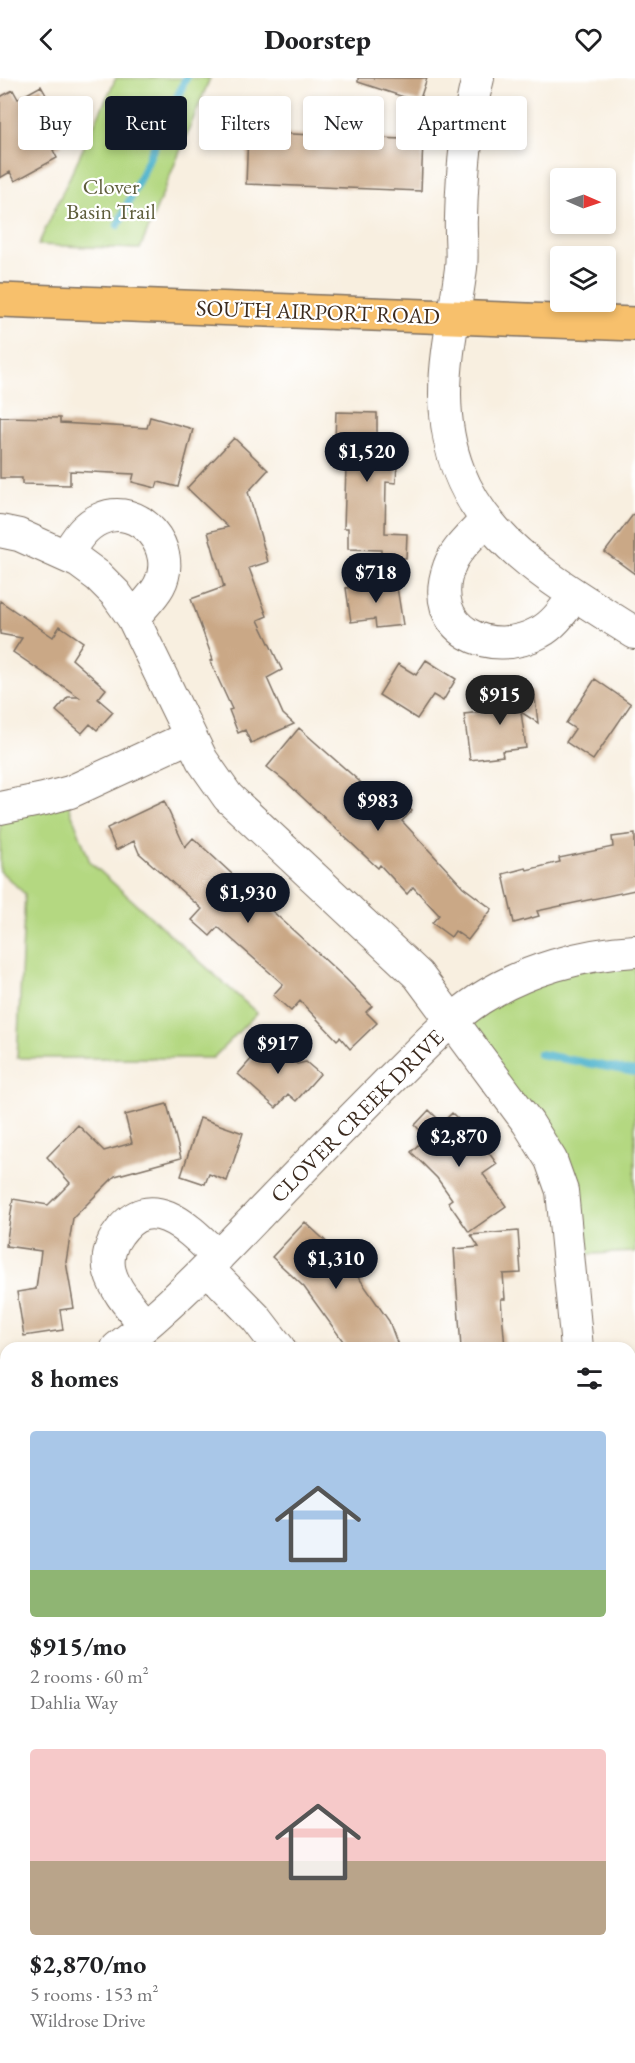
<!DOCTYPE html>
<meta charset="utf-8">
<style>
body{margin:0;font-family:"EB Garamond",serif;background:#f2f2f2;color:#202124;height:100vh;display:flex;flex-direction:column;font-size:22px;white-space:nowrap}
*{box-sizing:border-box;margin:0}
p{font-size:20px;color:#757577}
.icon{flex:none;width:33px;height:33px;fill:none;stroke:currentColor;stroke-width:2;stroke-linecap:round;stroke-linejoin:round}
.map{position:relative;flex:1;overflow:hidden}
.details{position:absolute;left:0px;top:1264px;width:636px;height:722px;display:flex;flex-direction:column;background:#fff;border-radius:18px 18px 0 0;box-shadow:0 3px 9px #0003}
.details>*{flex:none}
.top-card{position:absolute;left:18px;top:18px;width:600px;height:54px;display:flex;gap:12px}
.needle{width:39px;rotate:92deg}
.controls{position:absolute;left:550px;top:90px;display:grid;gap:12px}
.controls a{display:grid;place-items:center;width:66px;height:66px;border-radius:6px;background:#fff;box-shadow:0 3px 9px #0003;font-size:30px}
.price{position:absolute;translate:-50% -51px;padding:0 14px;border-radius:21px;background:#111827;color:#fff;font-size:20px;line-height:39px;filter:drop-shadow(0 2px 3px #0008)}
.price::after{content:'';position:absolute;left:50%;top:36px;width:18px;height:14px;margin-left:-9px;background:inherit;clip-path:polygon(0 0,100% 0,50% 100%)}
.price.active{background:#222;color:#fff}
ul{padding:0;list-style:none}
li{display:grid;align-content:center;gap:12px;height:318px;padding:0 30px}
li span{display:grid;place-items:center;height:186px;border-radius:6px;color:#555}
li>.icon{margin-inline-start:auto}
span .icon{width:108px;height:108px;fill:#fffc;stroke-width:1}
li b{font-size:26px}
h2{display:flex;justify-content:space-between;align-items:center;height:72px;padding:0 30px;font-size:26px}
.tag{padding:0 21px;border-radius:6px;background:#fff;box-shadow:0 3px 9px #0003;font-size:21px;line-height:54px}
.tag.active{background:#111827;color:#fff}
header{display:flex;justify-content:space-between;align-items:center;height:78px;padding:0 30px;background:#fff;font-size:27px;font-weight:800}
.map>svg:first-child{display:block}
</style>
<header><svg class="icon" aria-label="back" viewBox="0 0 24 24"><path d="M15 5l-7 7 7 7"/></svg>Doorstep<svg class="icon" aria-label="heart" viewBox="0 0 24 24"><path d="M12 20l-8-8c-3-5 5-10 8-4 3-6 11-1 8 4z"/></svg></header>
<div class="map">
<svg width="635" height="1985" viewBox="0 0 635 1985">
<rect width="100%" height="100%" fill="#fff"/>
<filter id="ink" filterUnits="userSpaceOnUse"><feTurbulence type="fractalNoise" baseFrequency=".0167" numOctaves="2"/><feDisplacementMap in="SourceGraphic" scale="12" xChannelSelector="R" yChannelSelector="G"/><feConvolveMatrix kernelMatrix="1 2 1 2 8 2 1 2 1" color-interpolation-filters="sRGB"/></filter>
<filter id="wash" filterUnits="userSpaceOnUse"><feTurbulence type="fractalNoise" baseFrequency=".008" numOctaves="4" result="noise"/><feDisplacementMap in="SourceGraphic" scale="24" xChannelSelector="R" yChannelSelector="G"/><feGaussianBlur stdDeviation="1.35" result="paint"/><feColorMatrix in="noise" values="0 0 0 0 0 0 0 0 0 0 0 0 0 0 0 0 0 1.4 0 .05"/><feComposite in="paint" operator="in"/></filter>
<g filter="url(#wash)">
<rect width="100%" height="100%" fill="#f8efe0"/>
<path fill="#b4d881" stroke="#788150" stroke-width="1.5" d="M 116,0 L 210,0 L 140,171 L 38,167 Z
M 64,715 L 90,784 L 257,935 L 213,980 L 17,980 L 25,816 L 0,793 L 0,730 Z
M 635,873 L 635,1174 L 569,1177 L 564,1125 L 451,943 L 481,921 Z"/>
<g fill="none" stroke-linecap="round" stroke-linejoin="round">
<path stroke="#4fb4cd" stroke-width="8" d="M 118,147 L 186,0
M 539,976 L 635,994
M 630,1671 L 635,1672"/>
</g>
<g id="blocks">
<path fill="#caa886" d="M 358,0 L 427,0 L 419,24 L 358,4 Z
M 41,8 L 62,46 L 58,48 L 62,57 L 58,60 L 62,67 L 53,72 L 57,80 L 15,103 L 10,94 L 0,100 L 0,19 L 13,12 L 18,21 Z
M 248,54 L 423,62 L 421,113 L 246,106 Z
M 336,334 L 377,335 L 377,366 L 398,367 L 396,405 L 386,404 L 385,455 L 407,456 L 406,480 L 381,479 L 381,472 L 348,471 L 348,450 L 344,450 L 346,390 L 334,390 Z
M 0,339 L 60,340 L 60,345 L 147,350 L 150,339 L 193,351 L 178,409 L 158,404 L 156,410 L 132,404 L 134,396 L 70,393 L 70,407 L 22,406 L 22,400 L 0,400 Z
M 234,360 L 268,392 L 248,414 L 268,484 L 249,490 L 267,538 L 258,542 L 282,592 L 267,600 L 283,636 L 294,646 L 251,665 L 245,652 L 238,655 L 229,632 L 232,631 L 210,583 L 213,582 L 191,521 L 224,509 L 208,454 L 228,449 L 187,410 Z
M 635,434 L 635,496 L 605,474 Z
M 396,503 L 403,547 L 376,550 L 375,541 L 351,544 L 346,510 Z
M 0,523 L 53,559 L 60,548 L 83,564 L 72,581 L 106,611 L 98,621 L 113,634 L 97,652 L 90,646 L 82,655 L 56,633 L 68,619 L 79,619 L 13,574 L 22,560 L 0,556 Z
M 426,582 L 456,601 L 443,623 L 433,617 L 417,641 L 379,617 L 398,586 L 416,597 Z
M 595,601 L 631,626 L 593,682 L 566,664 L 575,651 L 566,645 Z
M 534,612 L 538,645 L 521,634 L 526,670 L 502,673 L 503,678 L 470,682 L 464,636 L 500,632 L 499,619 L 496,617 Z
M 299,650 L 384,725 L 393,715 L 412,733 L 402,743 L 463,809 L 492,831 L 468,862 L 455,853 L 451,859 L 432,845 L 439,837 L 413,809 L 407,816 L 380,787 L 378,790 L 285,703 L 267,689 Z
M 164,723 L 185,769 L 193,760 L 346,901 L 372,928 L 366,934 L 377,945 L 350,971 L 340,959 L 337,962 L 300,923 L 291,933 L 273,917 L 283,906 L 218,849 L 210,858 L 192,842 L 202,831 L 139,775 L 134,763 L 116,772 L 107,750 Z
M 635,756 L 635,812 L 537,833 L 539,838 L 514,845 L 503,796 L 526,790 L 527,792 L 560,784 L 559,780 L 613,769 L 612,759 Z
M 269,961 L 297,986 L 306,984 L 320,996 L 296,1023 L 288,1016 L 276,1030 L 238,996 Z
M 167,1026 L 181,1080 L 115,1098 L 73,1140 L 66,1184 L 74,1230 L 60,1232 L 63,1252 L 24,1258 L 17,1214 L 36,1211 L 41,1173 L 6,1168 L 13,1121 L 48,1127 L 70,1105 L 47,1079 L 78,1047 L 104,1073 L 132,1065 L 125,1037 Z
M 429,1032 L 442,1045 L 452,1035 L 481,1064 L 497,1086 L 483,1096 L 506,1128 L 469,1154 L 448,1124 L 452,1121 L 437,1100 L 411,1074 L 426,1059 L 415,1047 Z
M 200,1040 L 243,1055 L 227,1103 L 209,1096 L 205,1106 L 181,1098 Z
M 305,1144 L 348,1184 L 389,1243 L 399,1270 L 348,1270 L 304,1209 L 272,1179 Z
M 518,1153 L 521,1195 L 503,1196 L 505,1221 L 501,1221 L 505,1270 L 461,1270 L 454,1171 L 479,1169 L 471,1157 Z"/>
</g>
</g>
<g filter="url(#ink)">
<use href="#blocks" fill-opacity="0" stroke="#7d6f62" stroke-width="1.5"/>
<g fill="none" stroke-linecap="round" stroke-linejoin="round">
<defs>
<path id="minor" d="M 478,0 C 466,46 462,93 461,140 C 460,156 463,174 461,190 C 456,232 445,273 445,316 C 446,447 538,493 635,555
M 486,442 C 473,457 455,471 449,489 C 426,552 491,582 540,554 C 555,546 565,530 575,517
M 0,453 L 19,457 L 79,484 L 98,498 L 116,516 L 133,540 L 202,682 L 228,719 L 418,897 L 528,1045 L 551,1082 L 562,1113 L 577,1270
M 67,478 C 74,463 84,448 100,441 C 139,423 179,471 159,508 C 153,519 142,529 133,540
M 0,730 L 44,721 L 70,714 L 189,659
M 207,1190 L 256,1240 L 279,1270
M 145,1247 C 133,1232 115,1213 110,1194 C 106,1180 111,1165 119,1155 C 152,1109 192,1154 218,1179
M 117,1270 C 170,1230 216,1181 262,1133 C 303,1090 344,1048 386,1006 C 416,977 445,944 480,921 C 525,892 582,876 635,873
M 0,1331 L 6,1328
M 0,1715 L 6,1710
M 630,1840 L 635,1842
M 195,1980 L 197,1985
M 130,1985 L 134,1980"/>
<path id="major" d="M 0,222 L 635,246"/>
</defs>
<use href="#minor" stroke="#7d6f62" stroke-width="34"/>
<use href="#major" stroke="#7d6f62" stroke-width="36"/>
<use href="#minor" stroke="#fff" stroke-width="32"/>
<use href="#major" stroke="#f7c06c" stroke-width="33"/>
</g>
</g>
<g text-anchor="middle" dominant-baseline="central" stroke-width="4.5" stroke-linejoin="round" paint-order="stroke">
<g font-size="22" fill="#5f5e3c" stroke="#fff">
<text x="111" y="108">Clover<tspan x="111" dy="25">Basin Trail</tspan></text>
</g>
<g font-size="22" fill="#3b2a1e" stroke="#fff">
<text transform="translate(318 234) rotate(2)">SOUTH AIRPORT ROAD</text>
<text transform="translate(357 1038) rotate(-45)">CLOVER CREEK DRIVE</text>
</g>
</g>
</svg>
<div class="controls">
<a><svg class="needle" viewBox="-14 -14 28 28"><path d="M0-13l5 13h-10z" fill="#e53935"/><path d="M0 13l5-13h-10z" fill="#757577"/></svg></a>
<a><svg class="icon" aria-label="layers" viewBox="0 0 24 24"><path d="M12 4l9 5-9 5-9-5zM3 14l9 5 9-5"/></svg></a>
</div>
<b class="price" style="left:367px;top:405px">$1,520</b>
<b class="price" style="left:376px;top:526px">$718</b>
<b class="price active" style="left:500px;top:648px">$915</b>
<b class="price" style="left:378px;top:754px">$983</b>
<b class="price" style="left:248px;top:846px">$1,930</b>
<b class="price" style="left:278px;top:997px">$917</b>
<b class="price" style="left:459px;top:1090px">$2,870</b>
<b class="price" style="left:336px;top:1212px">$1,310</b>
<div class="top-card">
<a class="tag">Buy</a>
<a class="tag active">Rent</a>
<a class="tag">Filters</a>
<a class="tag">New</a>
<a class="tag">Apartment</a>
</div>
<section class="details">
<h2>8 homes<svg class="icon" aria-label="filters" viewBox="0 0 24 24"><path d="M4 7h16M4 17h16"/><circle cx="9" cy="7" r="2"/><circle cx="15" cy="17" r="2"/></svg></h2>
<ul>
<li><span style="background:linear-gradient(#a9c7e8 75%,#8fb573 0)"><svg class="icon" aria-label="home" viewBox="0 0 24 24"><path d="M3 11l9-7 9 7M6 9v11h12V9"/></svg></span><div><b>$915/mo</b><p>2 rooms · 60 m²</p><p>Dahlia Way</p></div></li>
<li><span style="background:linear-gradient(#f6c9c9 60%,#b9a48a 0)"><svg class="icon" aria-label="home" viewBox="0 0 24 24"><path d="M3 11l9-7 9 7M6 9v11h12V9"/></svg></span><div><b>$2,870/mo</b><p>5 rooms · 153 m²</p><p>Wildrose Drive</p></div></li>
</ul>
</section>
</div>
